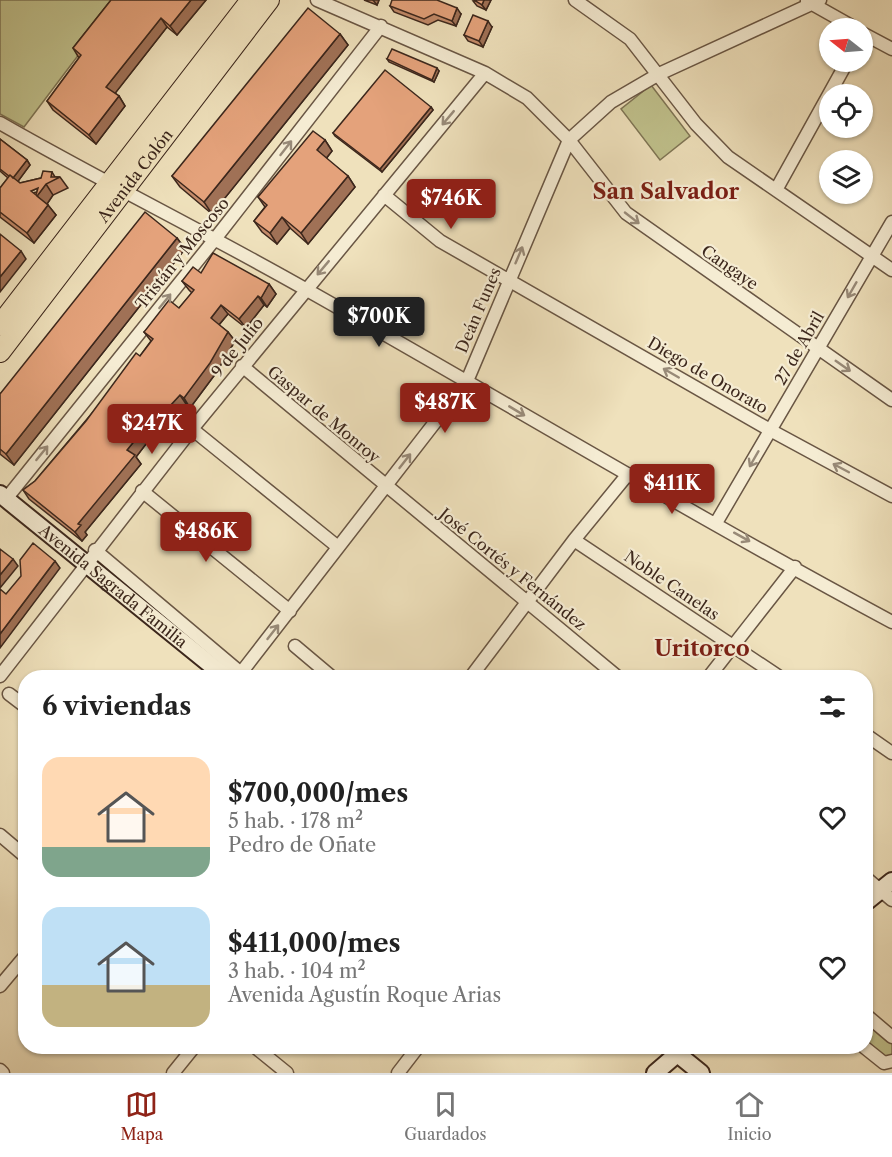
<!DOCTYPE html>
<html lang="es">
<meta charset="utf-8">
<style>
body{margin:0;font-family:"Libre Caslon Text",serif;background:#f6f6f6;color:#222;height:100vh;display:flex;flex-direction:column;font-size:22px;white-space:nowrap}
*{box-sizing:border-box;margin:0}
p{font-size:20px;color:#767676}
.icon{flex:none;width:33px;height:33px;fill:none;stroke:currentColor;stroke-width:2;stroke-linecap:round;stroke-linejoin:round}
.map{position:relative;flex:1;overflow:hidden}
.drawer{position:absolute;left:18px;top:670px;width:855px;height:384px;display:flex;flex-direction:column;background:#fff;border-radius:24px;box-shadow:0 2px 4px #0004}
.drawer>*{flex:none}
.needle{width:39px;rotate:287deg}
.controls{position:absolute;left:819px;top:18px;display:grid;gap:12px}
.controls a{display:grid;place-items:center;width:54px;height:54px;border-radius:50%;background:#fff;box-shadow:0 2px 4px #0004;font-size:30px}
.price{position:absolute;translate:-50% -51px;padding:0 14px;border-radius:6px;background:#8f2418;color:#fff;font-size:20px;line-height:39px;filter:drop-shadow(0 2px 3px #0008)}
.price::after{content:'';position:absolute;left:50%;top:36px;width:18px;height:14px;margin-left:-9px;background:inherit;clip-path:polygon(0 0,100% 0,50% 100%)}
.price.on{background:#222;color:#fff}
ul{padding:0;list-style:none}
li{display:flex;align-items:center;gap:18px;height:150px;padding:0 24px}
li span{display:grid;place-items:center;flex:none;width:168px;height:120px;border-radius:18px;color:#555}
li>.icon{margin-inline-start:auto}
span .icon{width:72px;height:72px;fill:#fffc;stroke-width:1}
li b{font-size:26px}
h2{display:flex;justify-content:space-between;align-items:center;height:72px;padding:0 24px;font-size:26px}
.dock{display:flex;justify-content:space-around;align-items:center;height:84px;border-top:2px solid #e0e0e0;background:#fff;font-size:16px;color:#767676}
.dock a{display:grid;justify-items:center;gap:3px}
.dock .on{color:#8f2418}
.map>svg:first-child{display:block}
</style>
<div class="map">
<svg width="892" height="1073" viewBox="0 0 892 1073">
<rect width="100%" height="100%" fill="#efe1bc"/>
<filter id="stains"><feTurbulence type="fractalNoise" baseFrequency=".00333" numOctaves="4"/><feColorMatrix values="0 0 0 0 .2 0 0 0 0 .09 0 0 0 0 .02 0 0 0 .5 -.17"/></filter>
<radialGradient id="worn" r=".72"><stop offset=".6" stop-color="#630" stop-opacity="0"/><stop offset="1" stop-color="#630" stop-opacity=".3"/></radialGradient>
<path fill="#c0c18c" stroke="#7e7454" stroke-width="1.5" d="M 0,0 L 120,0 L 24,127 L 0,114 Z
M 651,85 L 690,136 L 660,160 L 621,109 Z
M 866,1015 L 892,1037 L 892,1061 L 866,1047 Z"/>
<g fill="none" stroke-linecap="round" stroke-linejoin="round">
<defs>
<path id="street" d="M 317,0 L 485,73 L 527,98 L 569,140 L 626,213 L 892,400
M 575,0 L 630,39 L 696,124 L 728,157 L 892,270
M 807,1 L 855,28
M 862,33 L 892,49
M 0,123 C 101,181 205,232 307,290 C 502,400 694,516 892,622
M 776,190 L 847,62
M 384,195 L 440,241 L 770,430 L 892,496
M 242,366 L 619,678
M 192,429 L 338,547
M 142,491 L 290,611
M 6,499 L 215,239 L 381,26
M 716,523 L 892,222
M 574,540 L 781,678
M 95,550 L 241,673
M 295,646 L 333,678
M 0,676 L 192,429 L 485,73
M 237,678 L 467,381 L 569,140 L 611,102 L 659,74 L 820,0
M 470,678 L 574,540 L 628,474
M 708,678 L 795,567
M 9,694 L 26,707
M 866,735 L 892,753
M 0,835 L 26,857
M 866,878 L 892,900
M 0,986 L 26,955
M 866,1015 L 892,1037
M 255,1047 L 287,1073
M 864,1047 L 884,1063 L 892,1061
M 0,1070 L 3,1073
M 173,1073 L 194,1047
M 398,1073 L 418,1047"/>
<g id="secondary">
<path id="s1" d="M 0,494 L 227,678"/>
<path d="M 866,902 L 892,881"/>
<path d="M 669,1047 L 701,1073"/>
<path d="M 655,1073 L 684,1048"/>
</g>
<g id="primary">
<path d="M 0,325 L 251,0"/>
<path id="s2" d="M 0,352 L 269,0"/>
</g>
</defs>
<use href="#street" stroke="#695644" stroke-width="15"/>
<use href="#secondary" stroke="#3c271c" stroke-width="20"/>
<use href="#primary" stroke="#3c271c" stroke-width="22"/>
<use href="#street" stroke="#f5ecd3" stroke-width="12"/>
<use href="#secondary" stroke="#f5ecd3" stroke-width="16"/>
<use href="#primary" stroke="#efe1bc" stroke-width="20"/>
</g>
<path fill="#c48b6a" stroke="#3c271c" stroke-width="1.5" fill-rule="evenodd" d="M 111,0 L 206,0 L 177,35 L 167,27 L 115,93 L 119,96 L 125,106 L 96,144 L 53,110 L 47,101 L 79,58 L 73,48 Z
M 364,0 L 379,0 L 377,5 Z
M 491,0 L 486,10 L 477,6 L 473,1 Z
M 390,6 L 461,14 L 456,26 L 438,20 L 428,25 L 394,12 Z
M 492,27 L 483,47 L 468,41 L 464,35 Z
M 340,34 L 348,45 L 212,214 L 180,187 L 172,176 Z
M 387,59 L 439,71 L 434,82 L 389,62 Z
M 431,107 L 433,110 L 382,172 L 335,136 L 333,133 Z
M 0,139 L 27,160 L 30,165 L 18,181 L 20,183 L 41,178 L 52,172 L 55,177 L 60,177 L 68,188 L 53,195 L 47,204 L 56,215 L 34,243 L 0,217 L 0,188 L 8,178 L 0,171 ZM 38,188 L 37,192 L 32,193 L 31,191 Z
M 325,140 L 332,151 L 326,159 L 348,176 L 355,187 L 308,244 L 290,228 L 277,244 L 262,232 L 254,221 L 265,207 L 258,197 Z
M 177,238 L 185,249 L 14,465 L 0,454 L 0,394 Z
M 201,273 L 269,284 L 276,294 L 267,307 L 264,305 L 246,328 L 228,314 L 219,325 L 228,332 L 235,341 L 216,373 L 190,408 L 186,404 L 163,430 L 159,427 L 136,457 L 141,464 L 85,532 L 87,535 L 82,541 L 29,499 L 23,490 L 35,481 L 140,356 L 151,341 L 144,332 L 179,308 L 192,293 L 189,290 L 182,281 Z"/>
<path fill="#a07156" stroke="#3c271c" stroke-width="1.5" d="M 191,0 L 206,0 L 177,35 L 170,26 Z
M 373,0 L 379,0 L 377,5 Z
M 484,0 L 491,0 L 486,10 L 482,5 Z
M 457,8 L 461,14 L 456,26 L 452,21 Z
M 161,18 L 167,27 L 113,96 L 106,87 Z
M 488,21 L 492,27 L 483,47 L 479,41 Z
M 340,34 L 348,45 L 212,214 L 204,202 Z
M 437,68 L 439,71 L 434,82 L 432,80 Z
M 119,96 L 125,106 L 96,144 L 89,135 Z
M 431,107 L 433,110 L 382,172 L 380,169 Z
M 325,140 L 332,151 L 324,161 L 317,150 Z
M 27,160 L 30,165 L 16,184 L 12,179 Z
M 348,176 L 355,187 L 308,244 L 301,233 Z
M 46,184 L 53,195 L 45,207 L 37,196 Z
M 48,205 L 56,215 L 34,243 L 27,233 Z
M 282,217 L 290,228 L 277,244 L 270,233 Z
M 177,238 L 185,249 L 14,465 L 6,454 Z
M 21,251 L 26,259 L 0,292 L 0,277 Z
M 269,284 L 276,294 L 267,307 L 261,298 Z
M 258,296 L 264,305 L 246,328 L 239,319 Z
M 221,305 L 228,314 L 217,327 L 211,318 Z
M 228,332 L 235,341 L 216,373 L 190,408 L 184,398 Z
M 180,395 L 186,404 L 163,430 L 156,421 Z
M 153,418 L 159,427 L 136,457 L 141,464 L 85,532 L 87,535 L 82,541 L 75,532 L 78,524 L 127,450 Z
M 13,559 L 18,566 L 0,588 L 0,575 Z
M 55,561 L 60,568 L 0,648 L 0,634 Z"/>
<path fill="#e4a27b" stroke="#3c271c" stroke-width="1.5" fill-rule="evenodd" d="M 111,0 L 191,0 L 170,26 L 161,18 L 106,87 L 119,96 L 89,135 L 47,101 L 81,55 L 73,48 Z
M 392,0 L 437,0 L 457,8 L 452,21 L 434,14 L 424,19 L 390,6 Z
M 474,0 L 484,0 L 482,5 Z
M 308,8 L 340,34 L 204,202 L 172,176 Z
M 473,15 L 488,21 L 479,41 L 464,35 Z
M 392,49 L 437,68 L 432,80 L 387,59 Z
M 385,70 L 431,107 L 380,169 L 333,133 Z
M 313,131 L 325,140 L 317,150 L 348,176 L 301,233 L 282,217 L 270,233 L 254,221 L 267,205 L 258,197 Z
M 0,139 L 27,160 L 13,178 L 10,175 L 9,176 L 0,169 Z
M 43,171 L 52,172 L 51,177 L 60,177 L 46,184 L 37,196 L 48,205 L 27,233 L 0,212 L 0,188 L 10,175 L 20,183 L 41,178 ZM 38,188 L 36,195 L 31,191 Z
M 145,212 L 177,238 L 6,454 L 0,449 L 0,394 Z
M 0,234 L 21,251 L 0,277 Z
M 213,253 L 269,284 L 261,298 L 258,296 L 239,319 L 221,305 L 211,318 L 228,332 L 210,363 L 184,398 L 180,395 L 156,421 L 153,418 L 127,450 L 135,455 L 78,524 L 81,525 L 75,532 L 23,490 L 35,481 L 86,421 L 136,353 L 140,356 L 153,339 L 144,332 L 169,300 L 179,308 L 194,290 L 182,281 L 193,267 L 201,273 Z
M 33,543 L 55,561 L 0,634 L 0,589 L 6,594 L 21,576 L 20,560 Z
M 0,549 L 13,559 L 0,575 Z"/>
<defs><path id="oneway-shaft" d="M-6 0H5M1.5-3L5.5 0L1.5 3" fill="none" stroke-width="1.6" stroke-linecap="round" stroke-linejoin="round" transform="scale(1.5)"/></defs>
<g stroke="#988a78">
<use href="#oneway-shaft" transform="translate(448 118) rotate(130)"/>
<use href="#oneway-shaft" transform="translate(286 148) rotate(-52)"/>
<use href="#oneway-shaft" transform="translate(632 218) rotate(38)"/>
<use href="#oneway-shaft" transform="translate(519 255) rotate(-67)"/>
<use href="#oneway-shaft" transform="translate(323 268) rotate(130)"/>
<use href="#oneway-shaft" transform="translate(852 290) rotate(120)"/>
<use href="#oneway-shaft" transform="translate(165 301) rotate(-51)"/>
<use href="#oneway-shaft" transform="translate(843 366) rotate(35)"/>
<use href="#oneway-shaft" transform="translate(671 373) rotate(-150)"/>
<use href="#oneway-shaft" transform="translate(517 411) rotate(31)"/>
<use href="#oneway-shaft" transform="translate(42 453) rotate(-51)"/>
<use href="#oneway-shaft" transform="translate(754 459) rotate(120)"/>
<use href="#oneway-shaft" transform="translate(405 461) rotate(-52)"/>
<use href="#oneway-shaft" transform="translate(841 468) rotate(-152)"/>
<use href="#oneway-shaft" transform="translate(742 537) rotate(29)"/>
<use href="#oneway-shaft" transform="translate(273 632) rotate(-52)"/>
</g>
<g text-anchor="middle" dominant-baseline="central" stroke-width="4.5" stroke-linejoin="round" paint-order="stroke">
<g font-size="16" fill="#3c271c" stroke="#f5ecd3">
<text stroke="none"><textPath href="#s2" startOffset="222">Avenida Colón</textPath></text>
<text transform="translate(182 253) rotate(-51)">Tristán y Moscoso</text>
<text transform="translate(730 267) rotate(35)">Cangaye</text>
<text transform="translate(478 310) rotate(-67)">Deán Funes</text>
<text transform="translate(237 347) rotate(-51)">9 de Julio</text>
<text transform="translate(799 348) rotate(-60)">27 de Abril</text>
<text transform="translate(708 375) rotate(30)">Diego de Onorato</text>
<text transform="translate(324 414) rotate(40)">Gaspar de Monroy</text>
<text transform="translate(513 569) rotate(39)">José Cortés y Fernández</text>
<text transform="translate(672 585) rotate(34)">Noble Canelas</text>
<text stroke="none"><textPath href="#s1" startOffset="146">Avenida Sagrada Familia</textPath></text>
</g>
<g font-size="22" font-weight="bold" fill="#7a1f14" stroke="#f5ecd3">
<text x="666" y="191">San Salvador</text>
<text x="702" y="648">Uritorco</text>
</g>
</g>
<rect width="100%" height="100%" filter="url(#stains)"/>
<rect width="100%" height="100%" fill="url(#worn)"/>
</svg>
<div class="controls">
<a><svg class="needle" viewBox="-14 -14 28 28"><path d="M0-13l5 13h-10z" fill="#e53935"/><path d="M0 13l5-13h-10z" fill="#767676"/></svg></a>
<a><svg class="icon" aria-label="locate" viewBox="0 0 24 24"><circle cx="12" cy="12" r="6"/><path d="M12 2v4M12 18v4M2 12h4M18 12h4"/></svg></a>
<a><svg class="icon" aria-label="layers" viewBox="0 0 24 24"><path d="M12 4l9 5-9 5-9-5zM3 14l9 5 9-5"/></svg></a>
</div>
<b class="price" style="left:451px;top:230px">$746K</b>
<b class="price on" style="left:379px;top:348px">$700K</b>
<b class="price" style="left:445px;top:434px">$487K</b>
<b class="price" style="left:152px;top:455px">$247K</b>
<b class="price" style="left:672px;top:515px">$411K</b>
<b class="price" style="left:206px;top:563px">$486K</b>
<section class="drawer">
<h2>6 viviendas<svg class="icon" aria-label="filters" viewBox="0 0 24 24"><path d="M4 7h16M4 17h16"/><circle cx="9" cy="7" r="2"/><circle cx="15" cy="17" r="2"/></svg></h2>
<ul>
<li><span style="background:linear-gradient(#ffd9b3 75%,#7fa58c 0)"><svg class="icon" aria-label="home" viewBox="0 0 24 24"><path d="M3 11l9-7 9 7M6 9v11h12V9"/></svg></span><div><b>$700,000/mes</b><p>5 hab. · 178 m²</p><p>Pedro de Oñate</p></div><svg class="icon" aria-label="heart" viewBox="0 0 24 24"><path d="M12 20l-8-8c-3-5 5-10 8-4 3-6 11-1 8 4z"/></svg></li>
<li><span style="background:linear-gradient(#bfe0f5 65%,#c2b280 0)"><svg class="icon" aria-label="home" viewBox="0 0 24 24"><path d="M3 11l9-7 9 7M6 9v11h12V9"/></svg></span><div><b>$411,000/mes</b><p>3 hab. · 104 m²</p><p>Avenida Agustín Roque Arias</p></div><svg class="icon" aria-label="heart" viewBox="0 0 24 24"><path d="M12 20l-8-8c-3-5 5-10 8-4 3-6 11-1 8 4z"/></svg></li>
</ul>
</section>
</div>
<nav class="dock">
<a class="on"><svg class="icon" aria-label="map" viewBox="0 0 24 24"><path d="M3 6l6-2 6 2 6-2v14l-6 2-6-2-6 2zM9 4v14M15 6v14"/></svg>Mapa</a>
<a><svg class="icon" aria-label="saved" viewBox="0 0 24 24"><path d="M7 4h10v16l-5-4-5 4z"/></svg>Guardados</a>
<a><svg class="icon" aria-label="home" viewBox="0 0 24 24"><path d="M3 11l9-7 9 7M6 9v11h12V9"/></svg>Inicio</a>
</nav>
